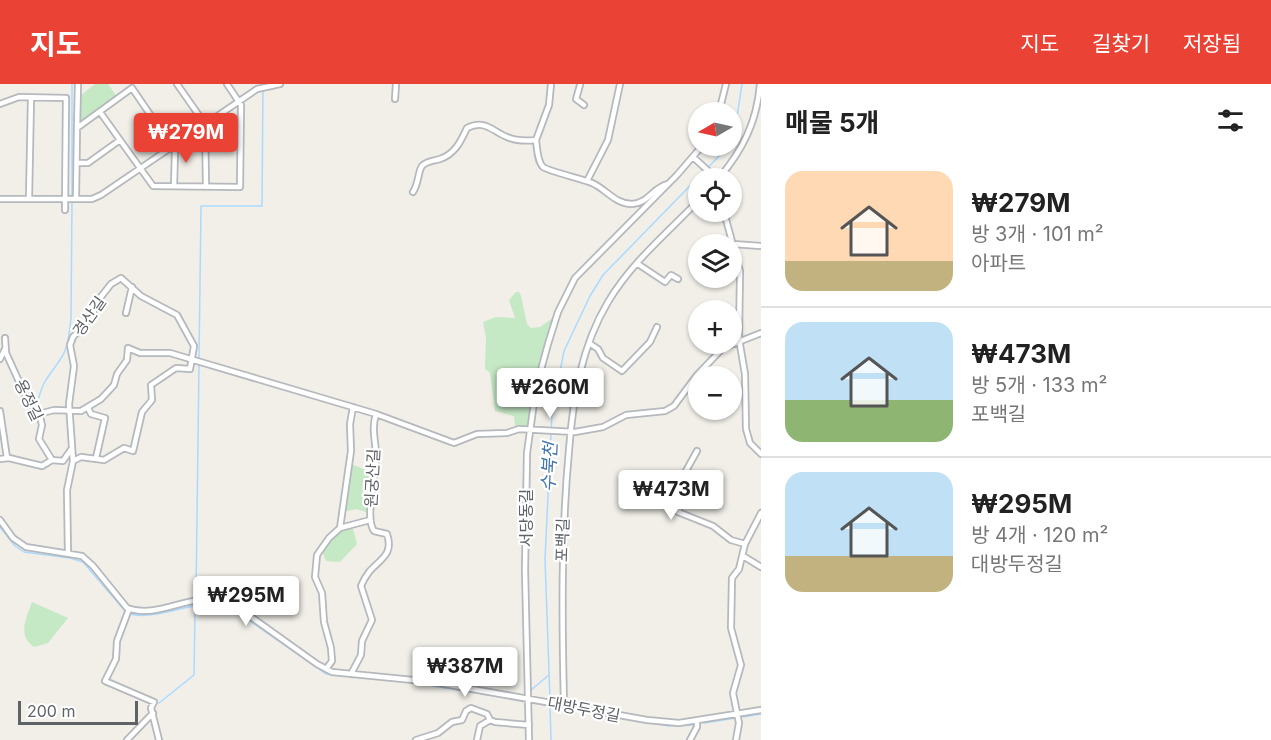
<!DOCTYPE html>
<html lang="ko">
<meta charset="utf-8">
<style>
body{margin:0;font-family:Inter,"Noto Sans KR",sans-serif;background:#f6f6f6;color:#222;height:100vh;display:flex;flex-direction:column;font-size:22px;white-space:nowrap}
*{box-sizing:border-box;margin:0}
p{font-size:20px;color:#767676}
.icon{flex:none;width:33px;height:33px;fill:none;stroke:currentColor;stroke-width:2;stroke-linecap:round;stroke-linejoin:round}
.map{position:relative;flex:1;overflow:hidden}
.side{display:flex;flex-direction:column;background:#fff;width:510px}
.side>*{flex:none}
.needle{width:39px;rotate:261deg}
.fabs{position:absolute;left:688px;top:18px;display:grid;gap:12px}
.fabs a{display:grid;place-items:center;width:54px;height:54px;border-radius:50%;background:#fff;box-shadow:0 2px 4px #0004;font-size:30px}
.scale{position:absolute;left:18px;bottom:15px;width:120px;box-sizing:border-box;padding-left:6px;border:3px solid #5f6368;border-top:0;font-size:16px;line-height:21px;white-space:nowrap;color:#5f6368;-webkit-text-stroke:4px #fff;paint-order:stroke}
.price{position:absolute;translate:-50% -51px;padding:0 14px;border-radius:6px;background:#fff;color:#222;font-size:20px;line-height:39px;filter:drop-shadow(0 2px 3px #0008)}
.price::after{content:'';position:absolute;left:50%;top:36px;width:18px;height:14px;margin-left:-9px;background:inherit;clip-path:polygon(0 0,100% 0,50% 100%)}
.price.current{background:#ea4335;color:#fff}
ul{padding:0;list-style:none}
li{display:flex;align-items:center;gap:18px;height:150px;padding:0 24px}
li+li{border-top:2px solid #e0e0e0}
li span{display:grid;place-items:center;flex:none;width:168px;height:120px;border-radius:18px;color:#555}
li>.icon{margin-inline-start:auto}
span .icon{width:72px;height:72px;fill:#fffc;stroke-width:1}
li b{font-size:26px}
h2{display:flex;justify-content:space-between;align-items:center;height:72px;padding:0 24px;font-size:26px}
header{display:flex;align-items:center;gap:36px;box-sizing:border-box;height:84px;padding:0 30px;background:#ea4335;color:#fff}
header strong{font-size:28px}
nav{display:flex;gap:33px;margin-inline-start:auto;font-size:21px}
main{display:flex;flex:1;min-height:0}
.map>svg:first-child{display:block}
</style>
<header>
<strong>지도</strong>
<nav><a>지도</a><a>길찾기</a><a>저장됨</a></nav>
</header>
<main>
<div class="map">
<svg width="761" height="656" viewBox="0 0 761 656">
<rect width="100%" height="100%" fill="#f1efe8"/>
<path fill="#c5e8c5" d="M 95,0 L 108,0 L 117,13 L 82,39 L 80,37 L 80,12 Z
M 516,208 L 519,208 L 521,212 L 527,240 L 531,244 L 540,243 L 554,233 L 534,306 L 528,341 L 525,344 L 515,344 L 514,332 L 495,327 L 490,289 L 485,285 L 486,254 L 483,238 L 496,233 L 515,234 L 509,216 Z
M 349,379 L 368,387 L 373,383 L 369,434 L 366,428 L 356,425 L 344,428 Z
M 340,445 L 353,445 L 357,460 L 340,478 L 326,477 L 322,467 Z
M 32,518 L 68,534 L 48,559 L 34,563 C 17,551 26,535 32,518 Z"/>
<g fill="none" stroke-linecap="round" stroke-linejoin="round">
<path stroke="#aadaff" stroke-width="1.5" d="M 732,52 L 735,46 L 742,0
M 72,112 L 72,0
M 199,275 L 201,122 L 262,122 L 263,0
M 37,321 C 43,293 50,293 63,271 C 68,262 70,245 71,234 L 72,117
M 0,443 L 15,462 L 24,468 L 70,474 L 83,478 L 126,528
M 196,510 L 199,280
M 130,530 C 155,537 195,516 224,519 L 326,590 L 410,598 L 518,616
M 531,606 L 549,591
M 550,616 L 545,475 L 552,329 L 564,267 L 590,212 L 603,191 L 722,69 L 727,62
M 159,619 L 194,591 L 195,527
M 550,621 L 551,656
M 550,623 L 564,625
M 575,626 L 669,642 L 694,641
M 743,633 L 761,630
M 704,639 L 736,634"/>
<defs>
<path id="minor" d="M 177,0 L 205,40 L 206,102
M 580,1 L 576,15 L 584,21
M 395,15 L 396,0
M 0,20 L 19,13 L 66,14 L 65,126
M 100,28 L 120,56
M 719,28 L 726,0
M 77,44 L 78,0
M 536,56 L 549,21 L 551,0
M 693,73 L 716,94
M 77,79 L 88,79 L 120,56 L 153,102 L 240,103 L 241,21 L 227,0
M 719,94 C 743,66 757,37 760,0
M 587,97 L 608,56 L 620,0
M 413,108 C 419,99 418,87 422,82 C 426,77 434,77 440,75 C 455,70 461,57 467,44 C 485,35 492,47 507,53 C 516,57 527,57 536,56 C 537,63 537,77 543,83 C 548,87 583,95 592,99 C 606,105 615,120 632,120 C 649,119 653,103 668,100
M 0,115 L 92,115 L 101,111 L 257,5 L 280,0
M 29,115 L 31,14
M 76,115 L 77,44 L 132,4 L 175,67 L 174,102
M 724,128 L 740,187 L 739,255 L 745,290 L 746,345 L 750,359 L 761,370
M 733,160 L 761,162
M 638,180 L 665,198 L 671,191 L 678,195
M 126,229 L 132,203
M 5,254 L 6,269 L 26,313 L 40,333 L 42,341 L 39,355 L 52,376 L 63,377 L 72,364
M 589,259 L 598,265 L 603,274 L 622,287 L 650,258 L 657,243
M 0,275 L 5,265
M 88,324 L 91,330 L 105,334 L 96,374
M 0,327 L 7,374
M 39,330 L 54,326 L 81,327 L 101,315 L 114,301 L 117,290 L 127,276 L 128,264 L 140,269 L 170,269 L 376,330 L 454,359 L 477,350 L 507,349 L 519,345 L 575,348 L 603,343 L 626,331 L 665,327 L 674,322 L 697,291 L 723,264 L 761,249
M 697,367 L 682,394 L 683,408 L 678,428 L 713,442 L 731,456 L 745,460
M 0,375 L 9,374 L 42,382 L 52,376
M 0,436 L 13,454 L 26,463 L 82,472 L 93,482 L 127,524 C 161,537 198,502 233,520 L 317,580 L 332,588 L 433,598 L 647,636 L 679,639 L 761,626
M 340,444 L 351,367 L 350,340 L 353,323
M 68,469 L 67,406 L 73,377 L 69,320 L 74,282 L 70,261 L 73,253 L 90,235 L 100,214 L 111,200 L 121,194 L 141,212 L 177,231 L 194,262 L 190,285 L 176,284 L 151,301 L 152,316 L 142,328 L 133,367 L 124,364 L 104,376 L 81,373 L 73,377
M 743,472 L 761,483
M 129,525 L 117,557 L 116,575 L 105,597 L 154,618 L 151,624 L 159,656
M 326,585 L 332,577 L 331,564 L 324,538 L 322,509 L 315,493 L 317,471 L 329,454 L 340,444 L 370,436
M 351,590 L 361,571 L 362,557 L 372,536 L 361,502 C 363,497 366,492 369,488 C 380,475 394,471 387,450 L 374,447 C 364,433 377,391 376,372 C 376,357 371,346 376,330
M 564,621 C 562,536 561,452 569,366 C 573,315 581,263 608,218 C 631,179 668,148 699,116
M 127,656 L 153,629
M 416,656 L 438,649 L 452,638 L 462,636 L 466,627 L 471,624 L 487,630 L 490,636 L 495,638 L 529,641
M 477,656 L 480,642 L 490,636
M 529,656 L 525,486 L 527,369 L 536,304 L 548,260 L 558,228 L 575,194 L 677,91 L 702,62
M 690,656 L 697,643 L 697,637
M 736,656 L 739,639 L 733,609 L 741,581 L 731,544 L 732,494 L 739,485 L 745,460 L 761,429"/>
</defs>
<use href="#minor" stroke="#b5b8bc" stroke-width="8"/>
<use href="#minor" stroke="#fff" stroke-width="4.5"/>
</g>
<g text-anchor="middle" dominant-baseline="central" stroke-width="4.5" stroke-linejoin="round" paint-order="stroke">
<g font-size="16" fill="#5f6368" stroke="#fff">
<text transform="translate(89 232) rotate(-55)">경산길</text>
<text transform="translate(29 316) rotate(64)">용정길</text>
<text transform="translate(372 394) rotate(-87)">원궁산길</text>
<text transform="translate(526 434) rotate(-90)">서당동길</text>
<text transform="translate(562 456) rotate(-88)">포백길</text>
<text transform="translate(584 625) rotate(11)">대방두정길</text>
</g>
<g font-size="18" font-style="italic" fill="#4174aa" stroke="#fff">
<text transform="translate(549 383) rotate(-87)">수북천</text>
</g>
</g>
</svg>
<div class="fabs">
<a><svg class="needle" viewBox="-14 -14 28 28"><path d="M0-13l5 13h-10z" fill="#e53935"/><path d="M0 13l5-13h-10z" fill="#767676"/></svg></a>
<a><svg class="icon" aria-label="locate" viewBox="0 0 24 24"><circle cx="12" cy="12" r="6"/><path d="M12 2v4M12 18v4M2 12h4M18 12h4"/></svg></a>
<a><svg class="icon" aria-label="layers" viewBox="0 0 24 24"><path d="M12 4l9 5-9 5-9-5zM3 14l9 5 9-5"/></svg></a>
<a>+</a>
<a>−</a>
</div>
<div class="scale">200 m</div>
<b class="price current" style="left:186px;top:80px">₩279M</b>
<b class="price" style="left:550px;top:335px">₩260M</b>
<b class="price" style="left:671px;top:437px">₩473M</b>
<b class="price" style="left:246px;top:543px">₩295M</b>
<b class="price" style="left:465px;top:614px">₩387M</b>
</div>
<section class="side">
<h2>매물 5개<svg class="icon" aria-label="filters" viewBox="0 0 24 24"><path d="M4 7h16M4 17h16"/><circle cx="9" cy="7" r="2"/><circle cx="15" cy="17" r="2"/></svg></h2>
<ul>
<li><span style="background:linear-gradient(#ffd9b3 75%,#c2b280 0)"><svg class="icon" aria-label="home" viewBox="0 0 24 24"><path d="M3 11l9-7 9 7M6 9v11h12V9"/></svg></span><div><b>₩279M</b><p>방 3개 · 101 m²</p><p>아파트</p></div></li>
<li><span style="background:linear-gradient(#bfe0f5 65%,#8fb573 0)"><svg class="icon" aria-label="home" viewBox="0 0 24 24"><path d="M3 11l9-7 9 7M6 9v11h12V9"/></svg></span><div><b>₩473M</b><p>방 5개 · 133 m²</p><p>포백길</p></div></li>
<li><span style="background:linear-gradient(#bfe0f5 70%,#c2b280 0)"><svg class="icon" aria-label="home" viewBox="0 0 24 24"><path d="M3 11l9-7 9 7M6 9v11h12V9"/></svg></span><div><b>₩295M</b><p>방 4개 · 120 m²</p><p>대방두정길</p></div></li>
</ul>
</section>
</main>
